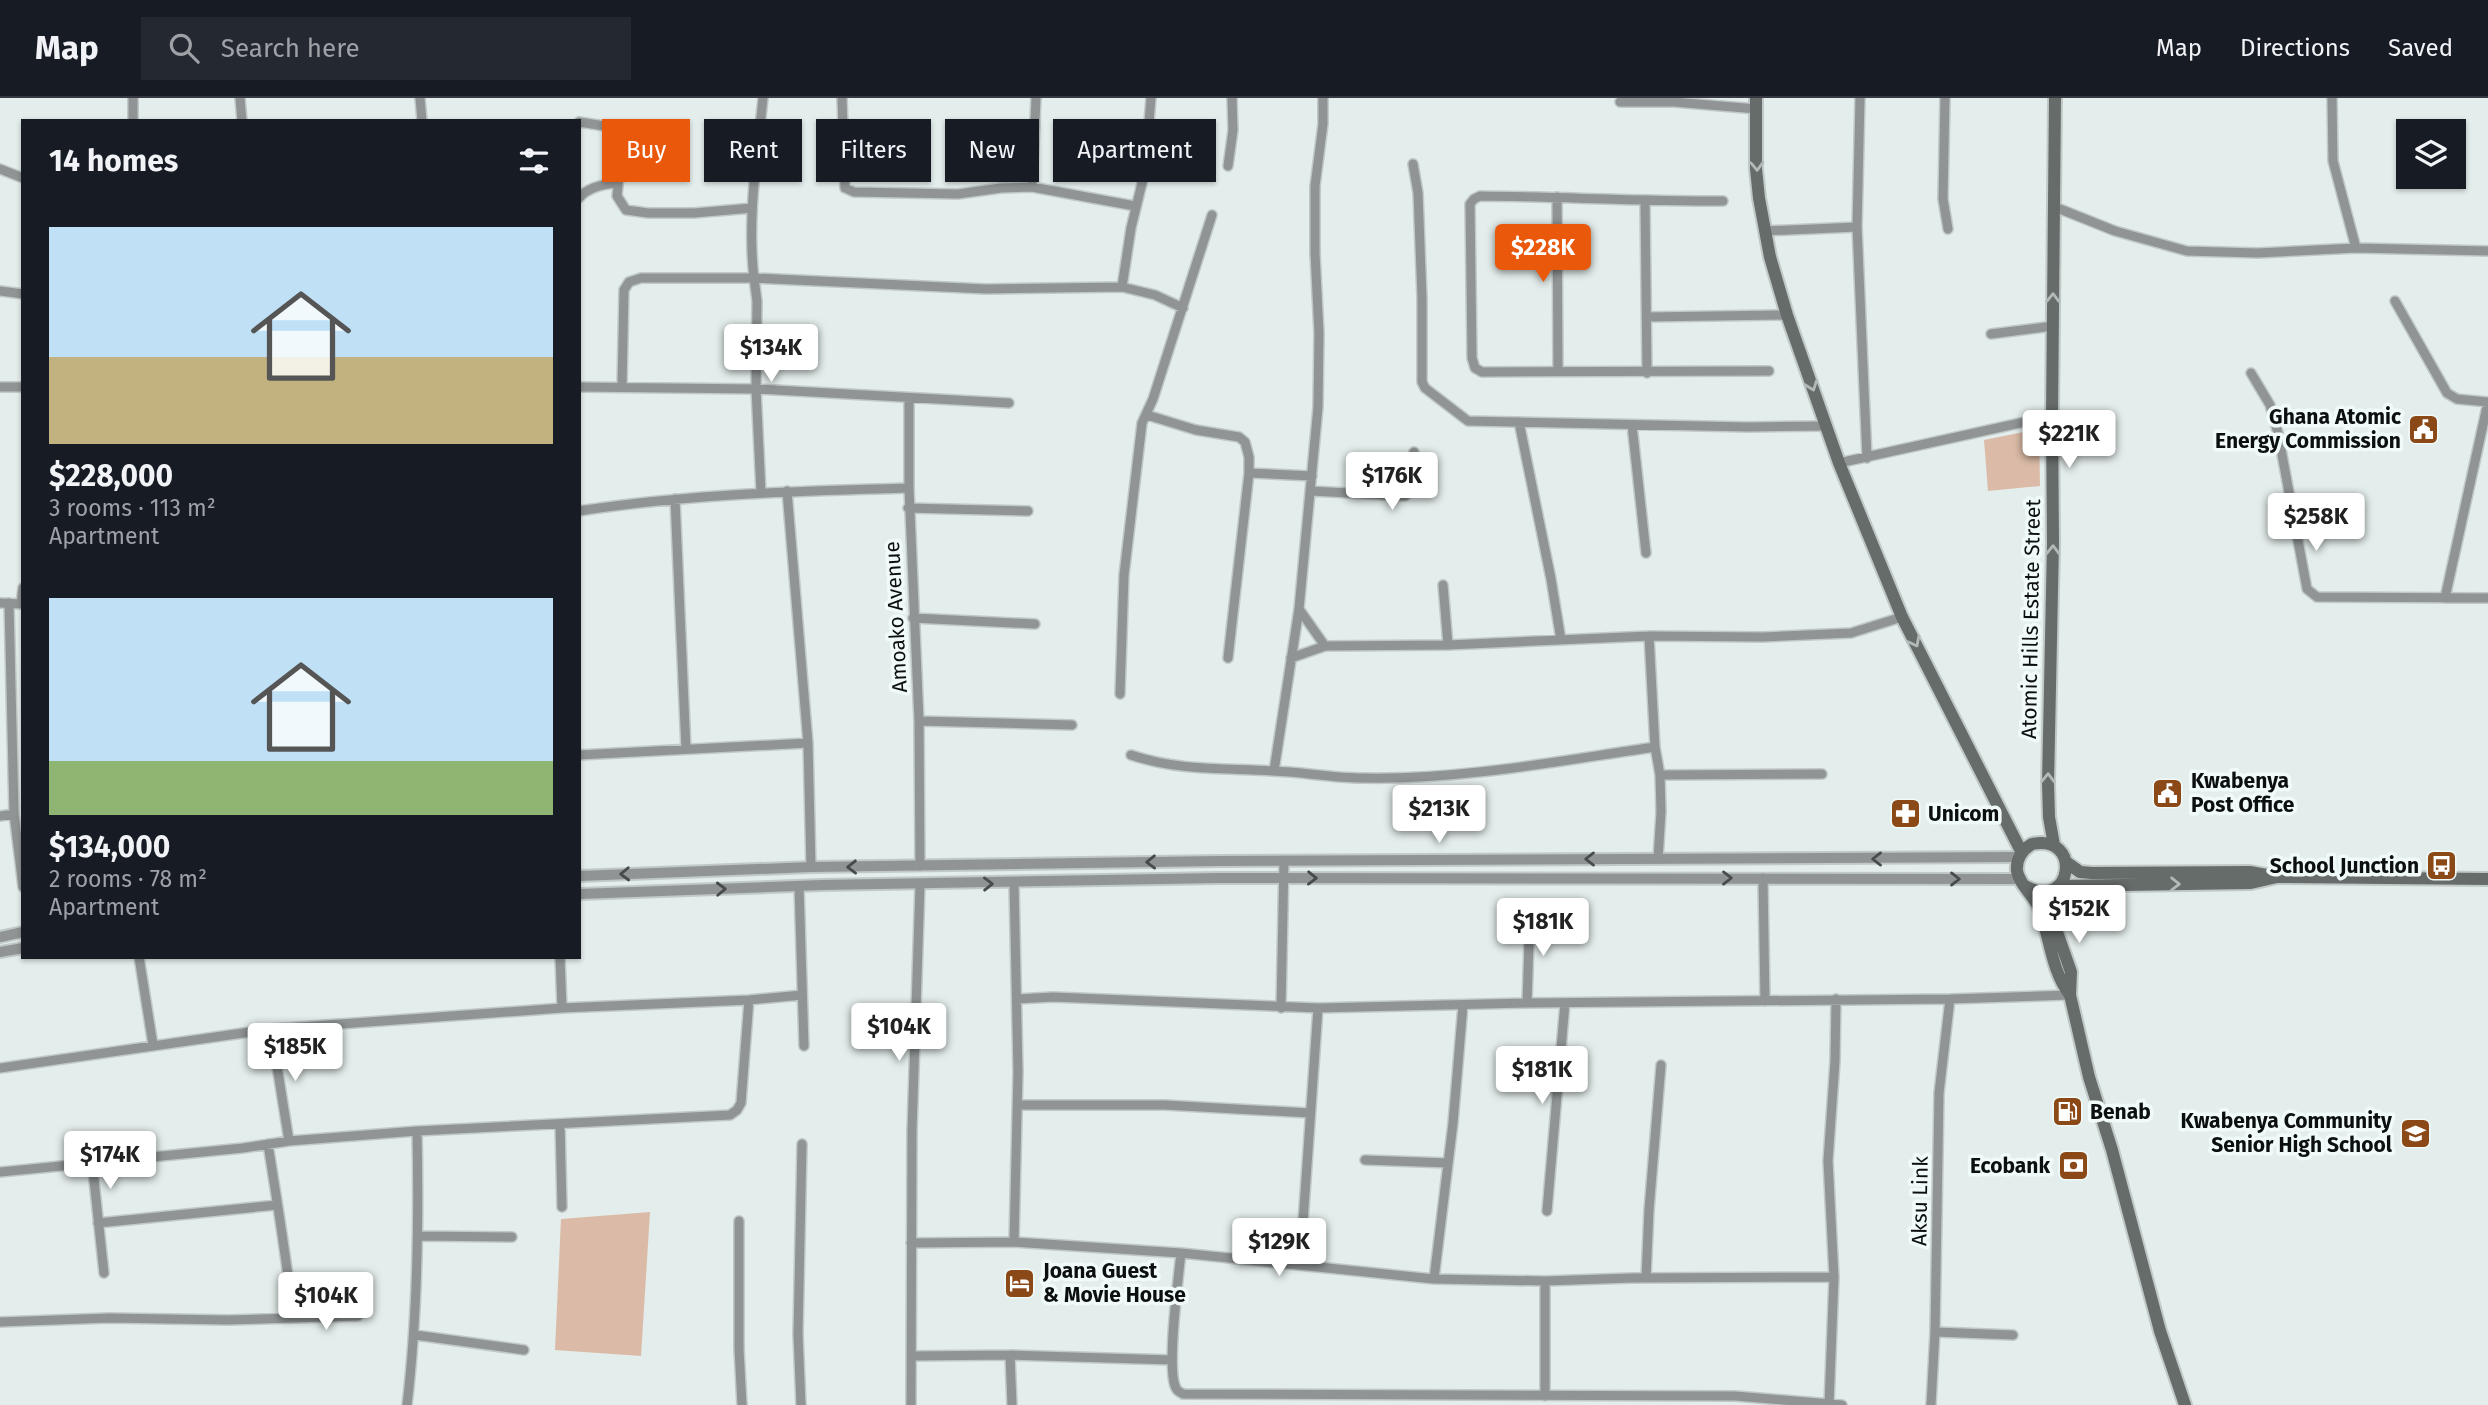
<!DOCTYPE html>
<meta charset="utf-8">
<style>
body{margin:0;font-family:"Fira Sans",sans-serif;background:#242831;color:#f1f3f6;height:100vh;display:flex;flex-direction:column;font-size:26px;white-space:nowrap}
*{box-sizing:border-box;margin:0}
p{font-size:23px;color:#9ea1a6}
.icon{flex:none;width:38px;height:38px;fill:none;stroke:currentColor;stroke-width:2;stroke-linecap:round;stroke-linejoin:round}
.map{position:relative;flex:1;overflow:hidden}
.sheet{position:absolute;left:21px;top:21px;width:560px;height:840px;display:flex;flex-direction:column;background:#171b24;border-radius:0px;box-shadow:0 2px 5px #0004}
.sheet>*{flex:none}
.hud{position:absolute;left:602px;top:21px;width:665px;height:63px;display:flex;gap:14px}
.tools{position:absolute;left:2396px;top:21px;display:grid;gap:14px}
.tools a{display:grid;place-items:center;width:70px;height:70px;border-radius:0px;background:#171b24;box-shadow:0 2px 5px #0004;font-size:35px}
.price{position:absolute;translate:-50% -60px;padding:0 16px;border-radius:7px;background:#fff;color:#222;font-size:23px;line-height:46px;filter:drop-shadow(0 2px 4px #0008)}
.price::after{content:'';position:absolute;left:50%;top:42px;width:21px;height:16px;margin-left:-10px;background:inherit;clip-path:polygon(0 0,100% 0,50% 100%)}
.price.active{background:#ea580c;color:#fff}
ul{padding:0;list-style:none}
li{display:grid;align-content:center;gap:14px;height:371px;padding:0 28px}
li span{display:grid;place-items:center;height:217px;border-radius:0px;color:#555}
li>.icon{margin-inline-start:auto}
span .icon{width:126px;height:126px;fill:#fffc;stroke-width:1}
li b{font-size:30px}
h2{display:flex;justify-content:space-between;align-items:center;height:84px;padding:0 28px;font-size:30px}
.chip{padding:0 24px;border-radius:0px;background:#171b24;box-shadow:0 2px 5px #0004;font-size:24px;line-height:63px}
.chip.active{background:#ea580c;color:#fff}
header{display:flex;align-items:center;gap:42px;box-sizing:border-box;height:98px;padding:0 35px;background:#171b24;border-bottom:2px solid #363941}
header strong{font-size:33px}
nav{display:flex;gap:38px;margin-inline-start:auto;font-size:24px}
.search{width:490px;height:63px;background:#242831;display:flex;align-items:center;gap:18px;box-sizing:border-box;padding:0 24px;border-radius:0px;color:#9ea1a6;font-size:26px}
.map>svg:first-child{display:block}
</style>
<header>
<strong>Map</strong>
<div class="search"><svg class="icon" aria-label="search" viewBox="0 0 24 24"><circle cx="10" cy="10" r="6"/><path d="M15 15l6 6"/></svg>Search here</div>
<nav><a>Map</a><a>Directions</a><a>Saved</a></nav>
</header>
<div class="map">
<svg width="2488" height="1307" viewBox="0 0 2488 1307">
<rect width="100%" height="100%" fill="#e3edeb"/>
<path fill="#dbbba7" d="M 2039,331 L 2040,388 L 1988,393 L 1984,342 Z
M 650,1114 L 641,1258 L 555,1252 L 561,1121 Z"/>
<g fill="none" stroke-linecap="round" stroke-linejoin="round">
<defs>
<path id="minor" d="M 133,0 L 133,23
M 240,0 L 242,23
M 420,0 L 422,23
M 842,0 L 845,90 L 854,94 L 958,96 L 1001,90 L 1032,89 L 1135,108
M 1860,0 L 1857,129 L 1867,360
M 1945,0 L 1943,101 L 1948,131
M 2332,0 L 2333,63 L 2356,150
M 1620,4 L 1674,4 L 1757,11
M 579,24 L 605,28 L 614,40 L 621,58 L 617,98 L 626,112 L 648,115 L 694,115 L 752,110
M 1413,66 L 1418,95 L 1422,200 L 1422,284 L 1425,290 L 1468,323 L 1749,329 L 1826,328
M 1228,68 L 1233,32 L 1232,0
M 0,71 L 23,80
M 1032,89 L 1036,0
M 1557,99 L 1558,273
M 579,100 C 588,89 604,86 617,85
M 1645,103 L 1647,275
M 1723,103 C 1642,103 1561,99 1480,98 L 1474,101 L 1470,106 L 1472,260 L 1475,270 L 1482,274 L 1769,273
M 2055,109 L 2115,133 L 2187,153 L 2258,155 L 2356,150 L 2488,153
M 1764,133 L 1857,129
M 1122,189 L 1131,130 L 1145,73 L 1151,0
M 0,193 L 23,196
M 2395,203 L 2447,295 L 2457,301 L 2488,304
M 1647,219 L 1787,217
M 1991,236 L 2053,228
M 2251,275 L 2270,307 L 2278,335 L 2307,491 L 2317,499 L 2488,500
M 0,289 L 23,289
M 579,289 L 756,291 L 1009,305
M 622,289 L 624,192 L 629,184 L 641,180 L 754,180 C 747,120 757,60 763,0
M 1147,317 L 1196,332 L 1239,339 L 1245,344 L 1249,359 L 1249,375 L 1228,560
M 1519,324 L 1551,481 L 1561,542
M 1632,327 L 1646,455
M 1839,365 L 2052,318
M 1249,375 L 1312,378
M 909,390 L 909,301
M 787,393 L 808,645 L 811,769
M 1311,393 L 1405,398 L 1409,394 L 1414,354
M 761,394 L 756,291 L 757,203 L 754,180 L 986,191 L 1122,189 L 1155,197 L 1183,210
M 675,401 L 686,651
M 908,410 L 1028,413
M 579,413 C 689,396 798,393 909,390 L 919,623 L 920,768
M 1443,487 L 1448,547
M 2445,500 L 2488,304
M 0,505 L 23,506
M 9,505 L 14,716 L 23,789
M 21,506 L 23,490
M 1299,511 L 1325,548 L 1448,547 L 1649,538 L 1763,539 L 1851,535 L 1902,519
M 913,520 L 1035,526
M 1649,538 L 1655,649 L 1660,677 L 1661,714 L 1658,761
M 1291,560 L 1325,548
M 1120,596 L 1124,477 L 1142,325 L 1153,301 L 1212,117
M 919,623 L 1072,627
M 579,657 L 808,645
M 1131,657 C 1178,673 1224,670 1273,673 C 1303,674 1333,680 1363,680 C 1461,682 1558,663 1655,649
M 1274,673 L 1299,511 L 1318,309 L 1319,235 L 1315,155 L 1315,88 L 1323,26 L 1323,0
M 1660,677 L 1822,676
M 0,718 L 14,716
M 1763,780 L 1765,903
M 1014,785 L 1018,974 L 1014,1144
M 799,788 L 804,948
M 139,859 L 153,947
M 560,859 L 562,910
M 1017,901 L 1053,899 L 1318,910 L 1527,905 L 1950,901 L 2070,897
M 1527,905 L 1530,814
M 1281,910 L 1284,763
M 271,931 L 289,1043
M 0,970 L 271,931 L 562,910 L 749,902 L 802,897
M 1018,1007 L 1165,1007 L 1310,1015
M 560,1026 L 562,1109
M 268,1046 C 277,1104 287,1161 293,1220
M 1365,1062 L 1448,1065
M 92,1064 L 104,1175
M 0,1074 L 243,1050 L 289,1043 L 417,1033 L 730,1017 L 737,1012 L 741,1005 L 749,902
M 1547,1113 L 1565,905
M 739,1123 L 739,1251 L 742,1307
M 98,1125 L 277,1107
M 419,1138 L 512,1139
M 911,1145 L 1014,1144 L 1181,1155 L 1434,1181 L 1545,1183 L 1631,1180 L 1834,1179
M 1181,1155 C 1178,1183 1167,1266 1175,1288 C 1177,1293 1178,1293 1183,1296 L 1735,1298 L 1842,1307
M 1300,1167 L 1318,910
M 1646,1180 L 1649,1112 L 1661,967
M 1434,1181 L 1453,1025 L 1463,907
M 0,1224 L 109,1220 L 228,1222 L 358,1218
M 1935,1234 L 2013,1237
M 415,1237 L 524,1252
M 1010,1257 L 1012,1307
M 911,1258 L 1010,1257 L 1172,1262
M 1545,1298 L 1545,1183
M 407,1307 C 418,1215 419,1125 417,1033
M 801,1307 L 798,1236 L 802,1046
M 911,1307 L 912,1033 L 920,787
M 1829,1307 L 1834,1179 L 1828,1063 L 1835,963 L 1836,901
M 1931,1307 L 1935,1234 L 1939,995 L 1950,901"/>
<path id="tertiary" d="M 579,778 L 811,769 L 1219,763 L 2019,759
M 579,796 L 822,787 L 1219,780 L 2020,781
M 0,839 L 23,834
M 0,854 L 23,850"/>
<path id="secondary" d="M 1756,0 L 1756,71 L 1759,100 L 1770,159 L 1787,217 L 1839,365 L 1902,519 L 2022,755
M 2054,747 L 2049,719 L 2048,685 L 2053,445 L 2052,318 L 2055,0
M 2066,764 L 2080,774 L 2092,775 L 2250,774 L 2277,779 L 2488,781
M 2025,788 C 2073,815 2083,735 2032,746 C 2022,752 2016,761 2017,773 C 2019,786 2033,797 2039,810 C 2050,839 2051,872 2070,897
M 2058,788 L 2251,785 L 2277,779
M 2054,792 L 2053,807 L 2057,834 L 2071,874 L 2070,897 L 2089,979 L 2112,1052 L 2160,1233 L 2185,1307"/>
</defs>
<use href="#minor" stroke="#c1c9c8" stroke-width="12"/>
<use href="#tertiary" stroke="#c1c9c8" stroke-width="14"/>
<use href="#secondary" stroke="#c1c9c8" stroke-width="16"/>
<use href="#minor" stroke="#909494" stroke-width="9"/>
<use href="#tertiary" stroke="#909494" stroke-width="10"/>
<use href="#secondary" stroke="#666c6a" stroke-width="12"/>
</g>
<defs><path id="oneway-chevron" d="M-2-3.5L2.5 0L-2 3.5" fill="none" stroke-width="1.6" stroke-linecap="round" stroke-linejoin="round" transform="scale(1.75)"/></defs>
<g stroke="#b2bab8">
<use href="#oneway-chevron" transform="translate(1757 68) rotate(88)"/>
<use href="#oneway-chevron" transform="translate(2053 200) rotate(-89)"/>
<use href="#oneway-chevron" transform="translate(1812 288) rotate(70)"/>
<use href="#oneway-chevron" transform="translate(2053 452) rotate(-89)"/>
<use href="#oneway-chevron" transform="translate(1915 544) rotate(63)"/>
<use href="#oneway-chevron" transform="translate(2048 680) rotate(-89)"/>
<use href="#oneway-chevron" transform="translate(2175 786) rotate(1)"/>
</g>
<g stroke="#474b4b">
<use href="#oneway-chevron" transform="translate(1590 761) rotate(-180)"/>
<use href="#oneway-chevron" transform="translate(1877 761) rotate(180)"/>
<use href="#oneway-chevron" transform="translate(1151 764) rotate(179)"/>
<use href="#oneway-chevron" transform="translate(852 769) rotate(179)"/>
<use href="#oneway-chevron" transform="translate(625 776) rotate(178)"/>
<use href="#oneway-chevron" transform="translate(1312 780) rotate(1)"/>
<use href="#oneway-chevron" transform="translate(1727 780)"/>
<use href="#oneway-chevron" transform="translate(1955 781)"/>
<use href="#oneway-chevron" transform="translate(988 786) rotate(-1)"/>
<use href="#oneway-chevron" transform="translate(721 791) rotate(-2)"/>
</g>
<defs>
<symbol id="civic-square" viewBox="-11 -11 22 22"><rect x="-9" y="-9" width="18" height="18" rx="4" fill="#8b4918" stroke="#f0faf8"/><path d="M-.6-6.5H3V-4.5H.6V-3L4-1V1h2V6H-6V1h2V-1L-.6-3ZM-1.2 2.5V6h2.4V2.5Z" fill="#fff"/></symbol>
<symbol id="pharmacy-square" viewBox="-11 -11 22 22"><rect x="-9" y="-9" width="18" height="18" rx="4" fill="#8b4918" stroke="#f0faf8"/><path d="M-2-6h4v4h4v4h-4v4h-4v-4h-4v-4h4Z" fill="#fff"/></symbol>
<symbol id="bus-square" viewBox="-11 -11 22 22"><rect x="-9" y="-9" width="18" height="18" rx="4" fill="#8b4918" stroke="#f0faf8"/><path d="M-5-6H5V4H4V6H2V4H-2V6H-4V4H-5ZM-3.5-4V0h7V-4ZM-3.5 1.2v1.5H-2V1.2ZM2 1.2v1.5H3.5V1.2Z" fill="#fff"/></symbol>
<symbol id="fuel-square" viewBox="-11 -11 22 22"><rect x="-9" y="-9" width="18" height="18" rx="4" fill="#8b4918" stroke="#f0faf8"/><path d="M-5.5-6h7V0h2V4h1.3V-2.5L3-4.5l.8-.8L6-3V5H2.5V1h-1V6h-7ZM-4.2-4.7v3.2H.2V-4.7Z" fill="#fff"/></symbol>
<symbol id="school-square" viewBox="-11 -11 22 22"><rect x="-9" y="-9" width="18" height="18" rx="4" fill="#8b4918" stroke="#f0faf8"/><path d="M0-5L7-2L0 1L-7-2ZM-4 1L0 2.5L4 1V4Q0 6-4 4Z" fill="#fff"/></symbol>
<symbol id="bank-square" viewBox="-11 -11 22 22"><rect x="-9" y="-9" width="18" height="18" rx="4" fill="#8b4918" stroke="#f0faf8"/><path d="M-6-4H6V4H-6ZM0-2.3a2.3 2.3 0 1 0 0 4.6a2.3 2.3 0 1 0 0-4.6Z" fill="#fff"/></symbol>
<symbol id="hotel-square" viewBox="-11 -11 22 22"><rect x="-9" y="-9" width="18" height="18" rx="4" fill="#8b4918" stroke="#f0faf8"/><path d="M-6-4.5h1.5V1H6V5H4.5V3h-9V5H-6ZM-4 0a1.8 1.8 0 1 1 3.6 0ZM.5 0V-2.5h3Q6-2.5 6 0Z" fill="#fff"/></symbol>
</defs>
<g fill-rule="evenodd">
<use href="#civic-square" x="2406" y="314" width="35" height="35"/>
<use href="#civic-square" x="2150" y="678" width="35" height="35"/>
<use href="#pharmacy-square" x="1888" y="698" width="35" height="35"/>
<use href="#bus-square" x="2424" y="750" width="35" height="35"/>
<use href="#fuel-square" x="2050" y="996" width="35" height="35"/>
<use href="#school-square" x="2398" y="1018" width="35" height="35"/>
<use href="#bank-square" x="2056" y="1050" width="35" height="35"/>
<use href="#hotel-square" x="1002" y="1168" width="35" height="35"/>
</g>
<g text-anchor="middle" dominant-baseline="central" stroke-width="7" stroke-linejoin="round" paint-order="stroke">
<g font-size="21" font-weight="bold" fill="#0c0f0f" stroke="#f0faf8" text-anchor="end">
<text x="2401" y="319">Ghana Atomic<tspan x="2401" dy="24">Energy Commission</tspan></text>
<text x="2191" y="683" text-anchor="start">Kwabenya<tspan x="2191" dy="24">Post Office</tspan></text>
<text x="1928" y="716" text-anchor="start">Unicom</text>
<text x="2419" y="768">School Junction</text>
<text x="2090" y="1014" text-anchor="start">Benab</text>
<text x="2392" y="1023">Kwabenya Community<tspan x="2392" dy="24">Senior High School</tspan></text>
<text x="2050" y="1068">Ecobank</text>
<text x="1043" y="1173" text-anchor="start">Joana Guest<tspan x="1043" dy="24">&amp; Movie House</tspan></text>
</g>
<g font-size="21" fill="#0c0f0f" stroke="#f0faf8">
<text transform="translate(896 519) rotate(-93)">Amoako Avenue</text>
<text transform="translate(2031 521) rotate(-89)">Atomic Hills Estate Street</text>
<text transform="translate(1920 1103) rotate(-89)">Aksu Link</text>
</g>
</g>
</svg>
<div class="tools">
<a><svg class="icon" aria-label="layers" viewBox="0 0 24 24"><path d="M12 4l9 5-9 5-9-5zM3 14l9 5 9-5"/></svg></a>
</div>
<b class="price active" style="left:1543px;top:186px">$228K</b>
<b class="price" style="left:771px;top:286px">$134K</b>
<b class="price" style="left:2069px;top:372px">$221K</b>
<b class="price" style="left:1392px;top:414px">$176K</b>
<b class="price" style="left:2316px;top:455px">$258K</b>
<b class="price" style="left:1439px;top:747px">$213K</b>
<b class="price" style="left:2079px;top:847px">$152K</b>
<b class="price" style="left:1543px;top:860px">$181K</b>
<b class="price" style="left:899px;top:965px">$104K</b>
<b class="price" style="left:295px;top:985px">$185K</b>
<b class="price" style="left:1542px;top:1008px">$181K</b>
<b class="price" style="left:110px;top:1093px">$174K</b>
<b class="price" style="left:1279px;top:1180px">$129K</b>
<b class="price" style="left:326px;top:1234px">$104K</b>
<div class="hud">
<a class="chip active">Buy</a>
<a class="chip">Rent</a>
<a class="chip">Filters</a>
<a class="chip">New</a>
<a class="chip">Apartment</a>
</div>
<section class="sheet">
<h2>14 homes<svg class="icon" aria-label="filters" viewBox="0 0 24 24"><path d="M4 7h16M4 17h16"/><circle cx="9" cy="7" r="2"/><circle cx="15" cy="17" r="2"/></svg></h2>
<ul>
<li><span style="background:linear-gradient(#bfe0f5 60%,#c2b280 0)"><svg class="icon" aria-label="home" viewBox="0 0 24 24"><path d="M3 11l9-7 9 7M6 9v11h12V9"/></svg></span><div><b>$228,000</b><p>3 rooms · 113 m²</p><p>Apartment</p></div></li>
<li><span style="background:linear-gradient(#bfe0f5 75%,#8fb573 0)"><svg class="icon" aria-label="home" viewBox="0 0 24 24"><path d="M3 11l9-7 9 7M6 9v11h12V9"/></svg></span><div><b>$134,000</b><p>2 rooms · 78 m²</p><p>Apartment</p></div></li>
</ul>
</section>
</div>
